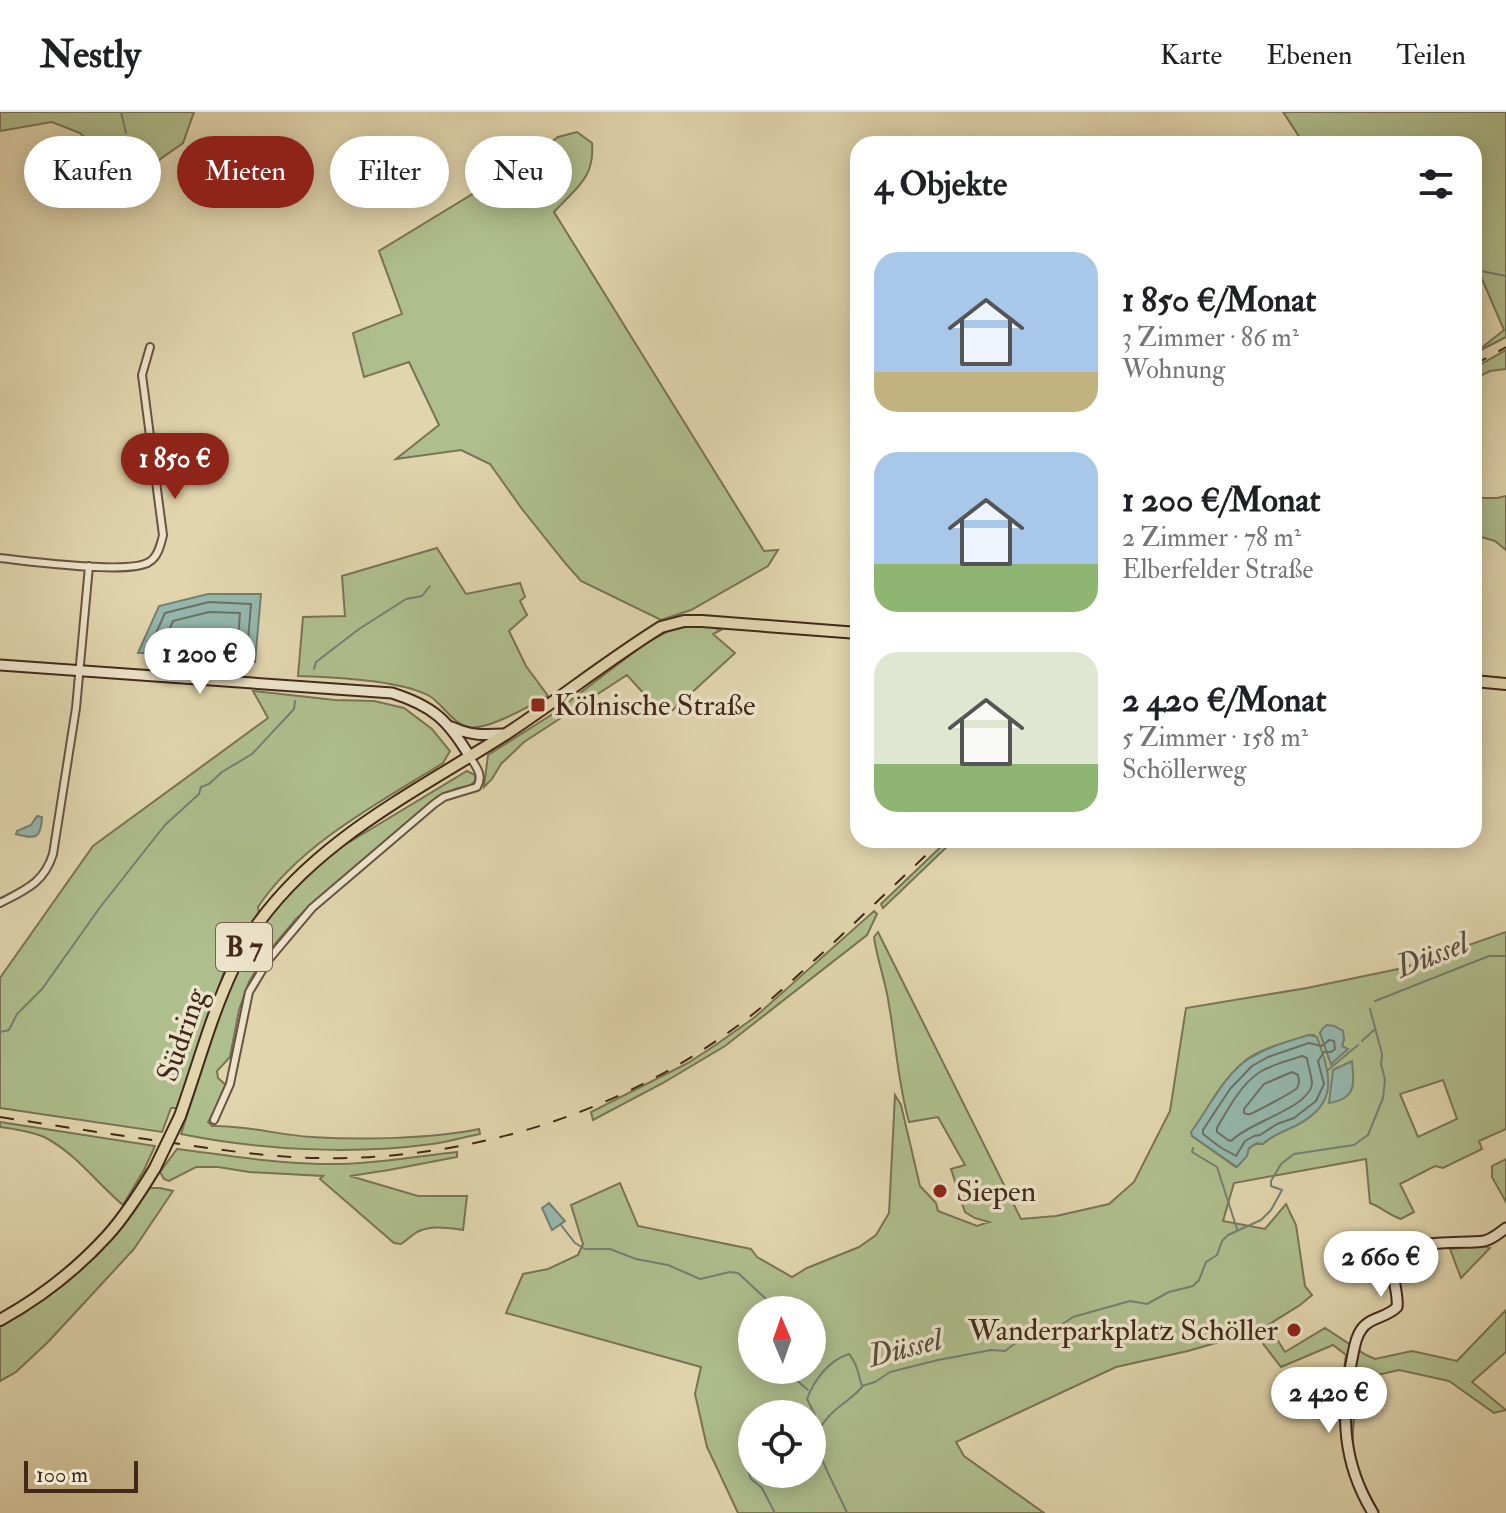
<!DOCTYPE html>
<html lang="de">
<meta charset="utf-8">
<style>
body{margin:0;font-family:"IM FELL Double Pica",serif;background:#f2f2f2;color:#202124;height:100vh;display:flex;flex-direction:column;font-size:30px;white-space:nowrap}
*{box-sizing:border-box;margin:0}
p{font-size:26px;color:#757577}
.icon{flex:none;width:44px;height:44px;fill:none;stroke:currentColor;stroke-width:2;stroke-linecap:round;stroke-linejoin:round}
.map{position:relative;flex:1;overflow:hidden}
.side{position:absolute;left:850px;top:24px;width:632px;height:712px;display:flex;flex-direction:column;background:#fff;border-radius:24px;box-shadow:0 4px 20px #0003}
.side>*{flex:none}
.guide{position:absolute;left:24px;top:24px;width:706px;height:72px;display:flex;gap:16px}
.needle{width:52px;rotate:358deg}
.tools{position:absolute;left:738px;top:1184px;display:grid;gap:16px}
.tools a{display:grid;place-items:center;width:88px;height:88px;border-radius:50%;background:#fff;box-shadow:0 4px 20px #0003;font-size:40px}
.scale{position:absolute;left:24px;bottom:20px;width:114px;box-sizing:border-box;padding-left:8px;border:4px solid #43291a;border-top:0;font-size:22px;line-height:28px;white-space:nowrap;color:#43291a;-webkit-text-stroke:6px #ece4ca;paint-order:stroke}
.price{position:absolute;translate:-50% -68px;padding:0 18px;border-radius:28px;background:#fff;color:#222;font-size:26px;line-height:52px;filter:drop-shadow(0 2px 4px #0008)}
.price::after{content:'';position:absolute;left:50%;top:48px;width:24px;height:18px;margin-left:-12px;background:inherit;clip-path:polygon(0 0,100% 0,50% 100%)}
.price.selected{background:#8f2418;color:#fff}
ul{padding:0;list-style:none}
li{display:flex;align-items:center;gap:24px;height:200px;padding:0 24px}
li span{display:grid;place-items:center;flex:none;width:224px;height:160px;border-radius:24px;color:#555}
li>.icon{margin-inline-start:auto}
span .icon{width:96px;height:96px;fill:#fffc;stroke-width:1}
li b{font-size:34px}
h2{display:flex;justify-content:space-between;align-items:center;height:96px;padding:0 24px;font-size:34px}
.tag{padding:0 28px;border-radius:36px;background:#fff;box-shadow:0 4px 20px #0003;font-size:28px;line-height:72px}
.tag.selected{background:#8f2418;color:#fff}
header{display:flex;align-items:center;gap:48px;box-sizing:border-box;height:112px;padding:0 40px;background:#fff;border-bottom:2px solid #e0e0e0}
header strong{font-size:38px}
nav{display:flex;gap:44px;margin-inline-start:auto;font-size:28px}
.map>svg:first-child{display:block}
</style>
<header>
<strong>Nestly</strong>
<nav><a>Karte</a><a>Ebenen</a><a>Teilen</a></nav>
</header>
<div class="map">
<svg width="1506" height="1401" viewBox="0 0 1506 1401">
<rect width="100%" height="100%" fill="#e1d5ad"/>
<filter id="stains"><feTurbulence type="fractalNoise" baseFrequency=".0025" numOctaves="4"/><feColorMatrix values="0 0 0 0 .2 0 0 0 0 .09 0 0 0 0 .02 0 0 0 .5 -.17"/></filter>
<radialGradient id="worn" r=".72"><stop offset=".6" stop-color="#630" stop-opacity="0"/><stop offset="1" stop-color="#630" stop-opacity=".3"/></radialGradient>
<path fill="#afbe8d" stroke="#797454" stroke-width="2" fill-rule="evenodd" d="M 0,0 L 194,0 L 183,31 L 139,62 L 116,57 L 80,21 L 52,10 L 0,19 Z
M 1283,0 L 1506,0 L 1506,225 L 1475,241 L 1504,218 L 1479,160 L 1474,159 L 1474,32 L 1304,32 Z
M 577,20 L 592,31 C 595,66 576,76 554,100 L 764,439 L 778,438 L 768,454 L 691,498 L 661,508 L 581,469 L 566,452 L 522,397 L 490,352 L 461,338 L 396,347 L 439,313 L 409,250 L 364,265 L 353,221 L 402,202 L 379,139 L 525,50 L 558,25 Z
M 1506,238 L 1506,257 L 1490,259 L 1474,267 L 1474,256 Z
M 1506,384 L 1506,438 L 1495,429 L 1474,423 L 1474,386 L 1497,386 Z
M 437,436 L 466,482 L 520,471 L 525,485 L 520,489 L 527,503 L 509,519 L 526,554 L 548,584 C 531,593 487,619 469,615 C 453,612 443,593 431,585 C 404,568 331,565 298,564 L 303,505 L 345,504 L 342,464 Z
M 691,514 L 709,514 L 721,518 L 713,522 L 735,541 L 665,605 L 627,563 L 524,630 L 501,652 L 492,667 L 484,675 L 488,643 L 551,603 L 646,531 L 670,518 Z
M 253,579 L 335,588 L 374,589 L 404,596 L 432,617 L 450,639 L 443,651 C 380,690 300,732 258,795 L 259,802 L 242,827 L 224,860 L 177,996 L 171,996 L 162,1020 L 0,996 L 0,866 L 93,734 L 268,606 Z
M 467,659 L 475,663 L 475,669 L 469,675 L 458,676 L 438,684 L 324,781 L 296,807 L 264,845 L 249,870 L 239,898 L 230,945 L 217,959 L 218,966 L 226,973 L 217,996 L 208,1010 L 212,1014 C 245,1013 278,1023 311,1025 C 361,1028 430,1027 479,1017 L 480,1022 C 464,1025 448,1030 432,1032 C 352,1043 260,1038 181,1022 L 223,889 L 249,835 L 280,789 L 328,743 Z
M 948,728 L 954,728 L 883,796 L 881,792 Z
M 874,799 L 877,802 L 867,823 L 725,934 L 663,971 L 593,1008 L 591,1000 L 688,951 L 717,932 L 755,905 Z
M 878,820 L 1021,1107 L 1056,1104 L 1109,1092 L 1134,1070 L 1170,999 L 1186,896 L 1307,876 L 1403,856 L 1506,820 L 1506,1017 L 1479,1029 L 1482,1037 L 1443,1056 L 1435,1054 L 1400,1072 L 1414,1100 L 1401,1107 C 1389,1103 1381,1095 1370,1091 L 1366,1047 L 1234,1071 L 1223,1109 L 1265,1117 L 1286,1092 L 1296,1113 L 1305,1174 L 1312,1183 L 1300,1193 L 1268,1213 L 1285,1240 L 1325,1216 L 1366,1243 L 1375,1247 L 1412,1239 L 1457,1249 L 1506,1198 L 1506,1240 L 1472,1270 L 1506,1298 L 1494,1301 L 1449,1269 L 1399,1258 L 1364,1266 C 1357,1285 1352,1311 1353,1330 C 1353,1351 1367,1379 1377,1397 L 1374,1397 L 1361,1375 L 1348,1322 L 1349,1286 L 1341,1280 L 1346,1243 L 1333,1233 L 1281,1255 L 1254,1220 L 1188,1239 L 1116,1255 L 956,1330 L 964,1344 L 1044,1401 L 738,1401 L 707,1335 L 695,1282 L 701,1255 L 506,1201 L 523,1162 L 548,1157 L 578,1143 L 583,1132 L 571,1093 L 620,1071 L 638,1114 L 751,1137 L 757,1145 L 792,1165 L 807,1156 L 859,1135 L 876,1123 L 889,1101 L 895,983 L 901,993 L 920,1074 L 936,1091 L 938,1099 L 977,1114 L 989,1110 L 975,1106 L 965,1100 L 951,1057 L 965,1053 L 938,1005 L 909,1010 C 898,972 896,932 889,893 C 886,870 877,848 874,825 ZM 1320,921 L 1344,927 L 1342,934 L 1331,952 ZM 1309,923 L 1314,923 C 1331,960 1340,992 1296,1013 C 1284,1019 1273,1022 1263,1032 C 1249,1030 1243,1045 1236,1055 L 1192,1024 C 1206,998 1222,967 1246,948 C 1263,935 1289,930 1309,923 ZM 1443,968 L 1457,1007 L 1418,1025 L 1400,982 ZM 752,1198 L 812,1198 L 812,1258 L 752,1258 ZM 752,1302 L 812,1302 L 812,1362 L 752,1362 Z
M 0,1010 L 155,1034 L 144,1058 L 123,1093 C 98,1072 73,1039 44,1025 C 30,1019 15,1017 0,1015 Z
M 177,1037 C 225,1043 272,1051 320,1052 C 365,1053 412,1045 457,1040 L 457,1045 L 389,1058 L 350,1064 L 418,1084 L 467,1084 L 463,1118 C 448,1116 431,1113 417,1120 C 412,1123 407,1128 401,1132 L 394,1131 L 320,1067 L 323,1064 L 249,1060 L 218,1055 L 196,1055 L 169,1069 L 164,1067 L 160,1060 Z
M 1506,1047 L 1506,1090 L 1492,1065 L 1492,1054 Z
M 150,1076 L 160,1076 L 173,1079 L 134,1137 L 48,1230 L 16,1260 L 0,1269 L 0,1213 C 45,1189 83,1158 115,1120 C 128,1106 137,1089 150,1076 Z
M 1483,1134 L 1490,1136 L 1461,1166 L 1450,1137 Z"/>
<path fill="#94b8ae" stroke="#747f73" stroke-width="2" d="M 208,482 L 261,482 L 255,550 L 189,541 L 138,541 L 159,494 Z
M 37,704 L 42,705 C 41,726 36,728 16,722 L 17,719 L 31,713 Z
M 1327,913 L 1334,914 L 1343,919 L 1344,927 L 1342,934 L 1348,937 L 1331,952 L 1320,921 L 1323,916 Z
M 1309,923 L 1317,925 C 1331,964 1339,991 1297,1013 C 1284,1020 1273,1022 1263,1032 L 1257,1031 L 1249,1036 L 1247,1044 L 1237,1055 L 1192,1024 L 1191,1020 C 1208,997 1225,961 1250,946 C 1268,935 1289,929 1309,923 Z
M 1352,949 C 1354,973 1357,986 1329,991 L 1333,958 Z
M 549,1091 L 565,1109 L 552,1118 L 542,1096 Z"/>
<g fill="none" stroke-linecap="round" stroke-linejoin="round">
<path stroke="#6c7064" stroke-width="2" d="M 209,490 L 251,492 L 247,540 L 190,533 L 153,532 L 153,528 L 165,501 Z
M 209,500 L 240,501 L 238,528 L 235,529 L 191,523 L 171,523 L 168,521 L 173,509 Z
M 1329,928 L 1334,929 L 1335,937 L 1331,940 L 1324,940 L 1318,949 L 1324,972 L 1316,989 L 1294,1006 L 1277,1012 L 1260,1023 L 1254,1024 L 1245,1029 L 1236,1044 L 1220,1035 L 1203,1022 L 1203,1018 L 1230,977 L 1252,954 L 1268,945 L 1309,931 L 1322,934 Z
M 1302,944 L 1307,946 C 1308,954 1312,964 1312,972 C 1309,996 1249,1010 1231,1029 L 1228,1028 L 1217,1020 L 1217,1016 C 1228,997 1241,972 1260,960 C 1273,952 1288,949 1302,944 Z
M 1292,960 L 1298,963 C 1299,968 1300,971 1297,976 C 1295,979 1254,1001 1250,1002 C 1248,1003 1246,1002 1244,1001 L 1244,997 L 1264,972 Z"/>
<path stroke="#747f73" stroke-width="2" d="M 121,0 L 126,21
M 1474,160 L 1481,159 L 1506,164
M 314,557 L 316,550 L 359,517 L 406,487 L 422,484 L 430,474
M 1375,889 L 1489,844 L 1506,844
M 0,920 L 9,918 L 17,902 L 42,877 L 101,794 L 165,713 L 199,682 L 201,675 L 209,672 L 222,660 L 252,642 L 294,597 L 295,589
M 1362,929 L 1374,918
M 1328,958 L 1358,933
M 1193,1036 L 1192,1040 L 1217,1055 L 1237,1117
M 561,1113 L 575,1131 L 585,1137 L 610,1137 L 636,1147 L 668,1153 L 700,1167 L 730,1160 L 738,1161 L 778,1198
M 785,1258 L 808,1278
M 812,1306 L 815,1303 L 807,1287 C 814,1268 829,1248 849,1242 C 857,1251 858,1262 862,1274 L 875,1270 L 890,1260 L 938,1248 L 991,1238 L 1005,1239 L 1025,1224 L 1044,1216 L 1061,1213 L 1073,1205 L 1130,1189 L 1147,1192 L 1169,1180 L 1193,1174 L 1199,1168 L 1206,1150 L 1217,1143 L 1222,1129 L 1228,1123 L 1261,1108 L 1271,1098 L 1282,1078 L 1271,1074 L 1271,1069 L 1281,1052 L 1294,1042 L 1354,1033 L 1368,1023 L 1383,986 L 1385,968 L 1381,952 L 1382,942 L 1370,897
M 752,1345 L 746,1353 L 751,1367 L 762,1376 L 775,1401
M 847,1401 C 841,1386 815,1339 816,1325 C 817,1318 824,1310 829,1304 C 839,1293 853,1286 862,1275"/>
<defs>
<path id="street" d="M 0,446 C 27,449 130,463 149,450 C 158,445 161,432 163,423 L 142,263 L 150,235
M 0,791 C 25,778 44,771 53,742 L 76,596 L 89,454
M 214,1008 L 230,972 L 249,880 L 269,847 L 312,796 L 434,692 L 444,685 L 477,675 C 484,663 476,655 470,645"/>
<path id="secondary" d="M 0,553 L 392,581 C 433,594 448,608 470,645
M 452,615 C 471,624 485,623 505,622
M 1373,1401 C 1343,1352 1340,1302 1352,1247 C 1354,1238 1355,1226 1361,1218 C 1369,1205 1387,1206 1397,1195 C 1399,1181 1390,1166 1396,1151 C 1407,1124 1461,1133 1484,1129 C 1493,1127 1499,1121 1506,1116"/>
<path id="primary" d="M 1474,569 L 1506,572
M 180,1004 C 198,954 211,903 234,855 C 239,844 243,833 250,823 C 312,729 414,681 506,622 C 558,588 608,548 661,515 L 684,509 L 702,509 L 858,521
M 0,1208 C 40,1186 77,1157 108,1123 C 126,1103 141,1079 155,1056"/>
</defs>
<use href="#street" stroke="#6a543f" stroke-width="10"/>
<use href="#secondary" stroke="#43291a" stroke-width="13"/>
<use href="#primary" stroke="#43291a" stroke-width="14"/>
<use href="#street" stroke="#ece4ca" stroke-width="6"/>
<use href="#secondary" stroke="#ece4ca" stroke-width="9"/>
<use href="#primary" stroke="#e1d5ad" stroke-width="10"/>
<path stroke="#43291a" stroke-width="2" stroke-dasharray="14 14" stroke-linecap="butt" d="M 1474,253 L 1506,235
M 0,1005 C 58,1014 115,1023 173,1031 C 221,1038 269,1045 317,1046 C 466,1049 616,1003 736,915 C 769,891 798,863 828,836 C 866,800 904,764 942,728"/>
<defs>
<path id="primary-bridge" d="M 155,1056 L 180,1004"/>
</defs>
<use href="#primary-bridge" stroke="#43291a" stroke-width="14" stroke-linecap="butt"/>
<use href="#primary-bridge" stroke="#e1d5ad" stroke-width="10"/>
</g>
<g fill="#8f2418" stroke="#ece4ca" stroke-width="3">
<rect x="530" y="585" width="16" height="16" rx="4"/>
<circle cx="940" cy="1079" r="8"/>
<circle cx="1294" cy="1218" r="8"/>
</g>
<g text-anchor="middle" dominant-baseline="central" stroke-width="7" stroke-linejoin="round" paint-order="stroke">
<rect fill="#ece4ca" stroke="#76614f" stroke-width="2" x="216" y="811" width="56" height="48" rx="6"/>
<g font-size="28" font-weight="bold" fill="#43291a">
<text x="244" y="835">B 7</text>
</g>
<g font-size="30" fill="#43291a" stroke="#ece4ca" text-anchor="start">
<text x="554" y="593">Kölnische Straße</text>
<text x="956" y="1079">Siepen</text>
<text x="1278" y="1218" text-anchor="end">Wanderparkplatz Schöller</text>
</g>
<g font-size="30" fill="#43291a" stroke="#ece4ca">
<text transform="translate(182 923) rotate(-71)">Südring</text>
</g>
<g font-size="32" font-style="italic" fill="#574d3f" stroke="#ece4ca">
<text transform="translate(1432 843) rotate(-21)">Düssel</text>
<text transform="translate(905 1236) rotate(-14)">Düssel</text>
</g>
</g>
<rect width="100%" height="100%" filter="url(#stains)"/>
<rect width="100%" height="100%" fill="url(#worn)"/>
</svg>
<div class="tools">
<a><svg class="needle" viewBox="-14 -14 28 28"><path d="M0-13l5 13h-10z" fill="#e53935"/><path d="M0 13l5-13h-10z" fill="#757577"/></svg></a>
<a><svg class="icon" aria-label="locate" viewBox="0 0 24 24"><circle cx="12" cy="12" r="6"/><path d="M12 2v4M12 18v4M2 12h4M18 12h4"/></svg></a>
</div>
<div class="scale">100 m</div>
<b class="price selected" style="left:175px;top:389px">1 850 €</b>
<b class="price" style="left:200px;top:584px">1 200 €</b>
<b class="price" style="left:1381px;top:1187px">2 660 €</b>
<b class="price" style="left:1329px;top:1323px">2 420 €</b>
<div class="guide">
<a class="tag">Kaufen</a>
<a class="tag selected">Mieten</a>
<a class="tag">Filter</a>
<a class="tag">Neu</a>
</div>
<section class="side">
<h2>4 Objekte<svg class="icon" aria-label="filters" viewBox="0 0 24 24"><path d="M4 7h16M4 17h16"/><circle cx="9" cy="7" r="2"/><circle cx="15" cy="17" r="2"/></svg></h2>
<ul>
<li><span style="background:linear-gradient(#a9c7e8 75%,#c2b280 0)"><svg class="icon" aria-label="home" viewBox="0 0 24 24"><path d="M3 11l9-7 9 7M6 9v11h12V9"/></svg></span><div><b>1 850 €/Monat</b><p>3 Zimmer · 86 m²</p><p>Wohnung</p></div></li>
<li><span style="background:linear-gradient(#a9c7e8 70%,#8fb573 0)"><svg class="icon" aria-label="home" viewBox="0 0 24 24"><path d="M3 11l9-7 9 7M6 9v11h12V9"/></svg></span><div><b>1 200 €/Monat</b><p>2 Zimmer · 78 m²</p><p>Elberfelder Straße</p></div></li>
<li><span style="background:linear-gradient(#dfe7d0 70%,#8fb573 0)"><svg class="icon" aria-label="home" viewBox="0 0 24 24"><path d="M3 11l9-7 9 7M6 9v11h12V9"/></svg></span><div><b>2 420 €/Monat</b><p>5 Zimmer · 158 m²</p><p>Schöllerweg</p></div></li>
</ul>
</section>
</div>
